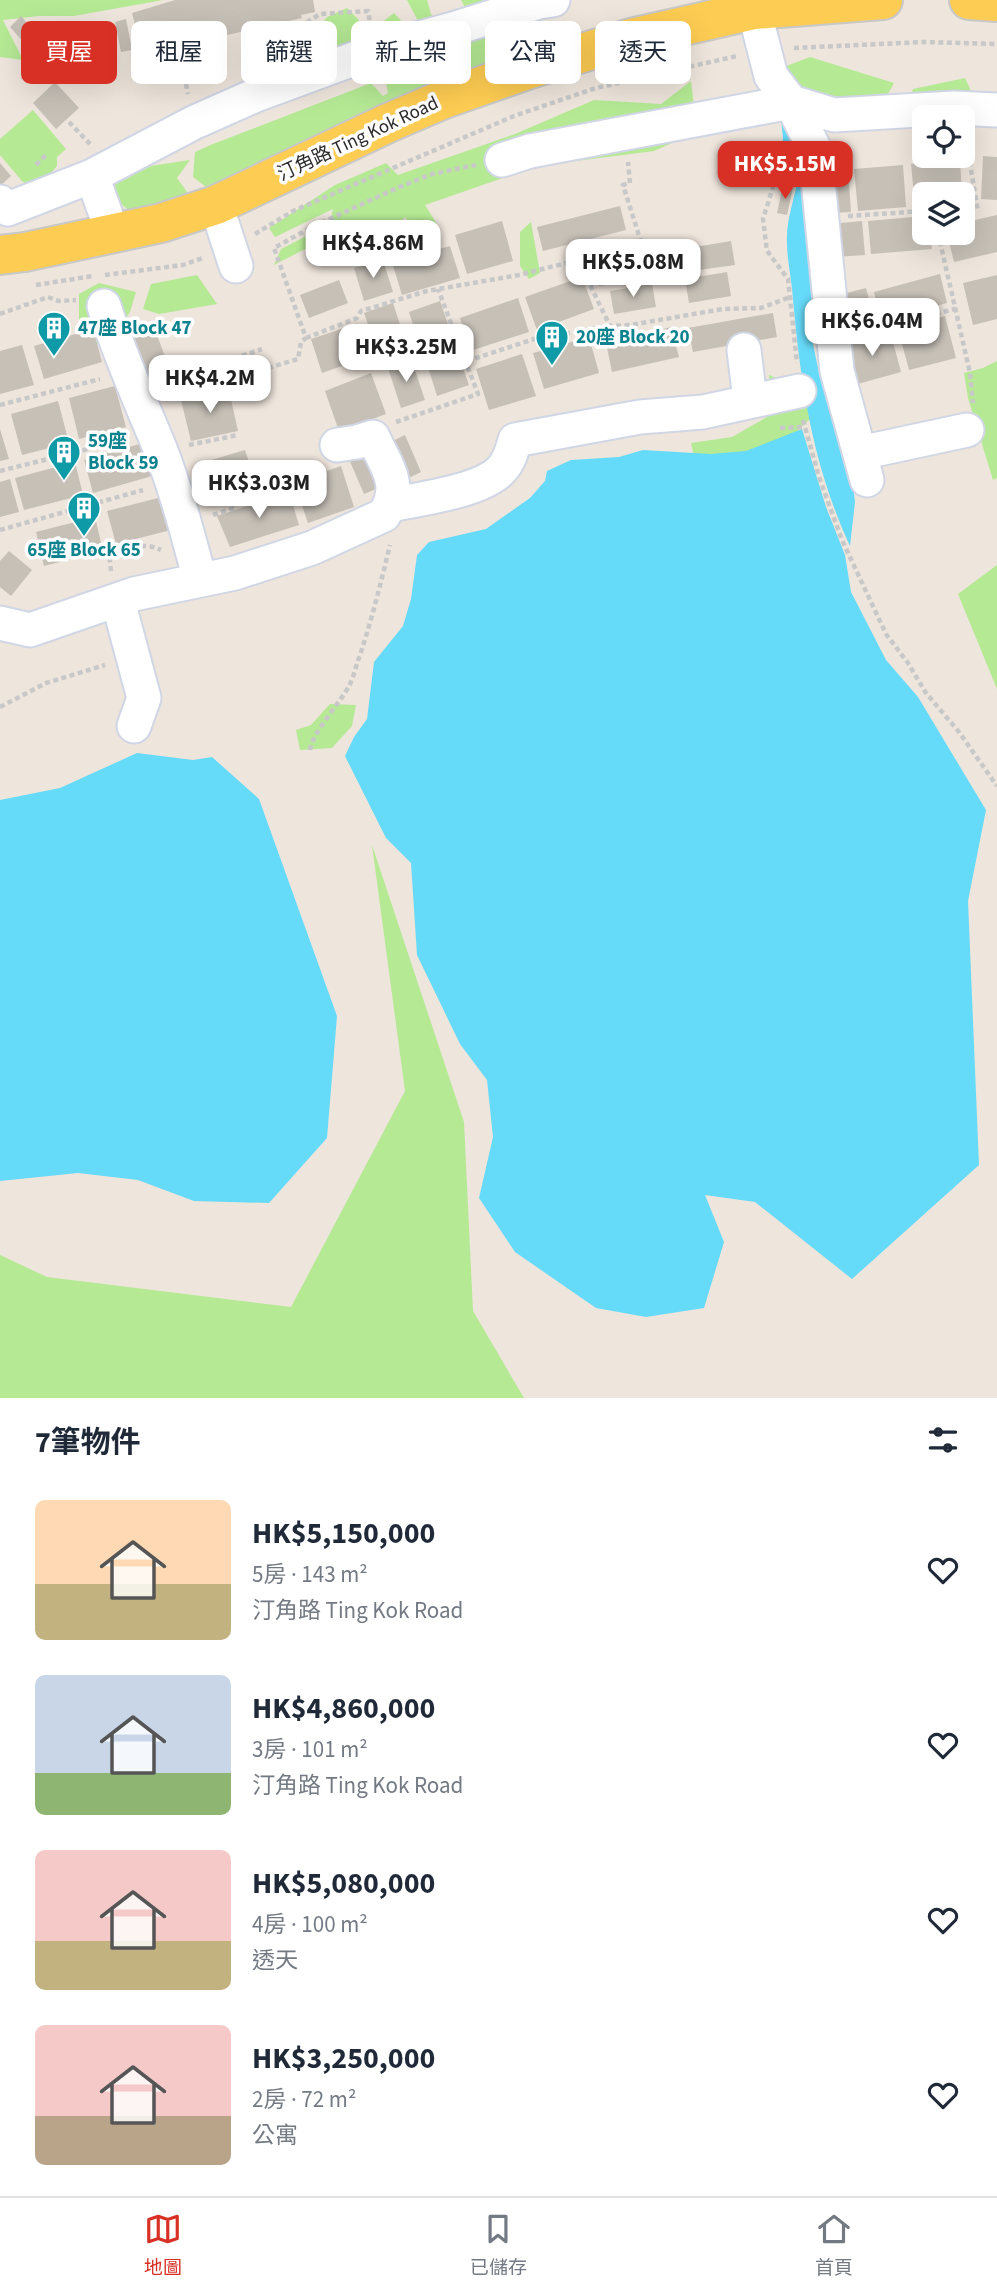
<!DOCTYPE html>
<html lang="zh-TW">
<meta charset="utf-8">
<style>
body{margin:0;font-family:"Source Sans 3","Noto Sans TC",sans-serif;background:#f6f6f7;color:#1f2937;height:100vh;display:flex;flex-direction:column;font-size:26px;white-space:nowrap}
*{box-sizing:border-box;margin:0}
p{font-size:23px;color:#747a83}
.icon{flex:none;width:38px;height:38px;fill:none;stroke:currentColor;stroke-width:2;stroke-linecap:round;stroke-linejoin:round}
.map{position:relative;height:1398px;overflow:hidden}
.sheet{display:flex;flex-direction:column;background:#fff;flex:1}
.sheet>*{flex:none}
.hud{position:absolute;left:21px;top:21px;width:956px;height:63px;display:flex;gap:14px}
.controls{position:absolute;left:912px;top:105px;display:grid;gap:14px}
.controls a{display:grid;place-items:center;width:63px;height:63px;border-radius:10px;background:#fff;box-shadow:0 7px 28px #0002;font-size:35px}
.price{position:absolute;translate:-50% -60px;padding:0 16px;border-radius:14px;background:#fff;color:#222;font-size:23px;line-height:46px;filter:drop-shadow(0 2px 4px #0008)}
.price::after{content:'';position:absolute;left:50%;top:42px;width:21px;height:16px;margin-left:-10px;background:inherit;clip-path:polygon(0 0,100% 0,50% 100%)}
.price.selected{background:#d93025;color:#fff}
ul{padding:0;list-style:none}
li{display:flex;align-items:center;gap:21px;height:175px;padding:0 35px}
li span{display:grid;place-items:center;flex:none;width:196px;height:140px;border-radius:10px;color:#555}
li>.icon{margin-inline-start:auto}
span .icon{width:84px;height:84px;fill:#fffc;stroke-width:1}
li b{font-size:30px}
h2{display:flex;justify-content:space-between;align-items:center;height:84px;padding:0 35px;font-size:30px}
.chip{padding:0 24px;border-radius:10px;background:#fff;box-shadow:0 7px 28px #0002;font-size:24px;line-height:63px}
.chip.selected{background:#d93025;color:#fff}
.tabs{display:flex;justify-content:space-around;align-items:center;height:98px;border-top:2px solid #e0e1e3;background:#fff;font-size:19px;color:#747a83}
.tabs a{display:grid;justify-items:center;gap:4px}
.tabs .selected{color:#d93025}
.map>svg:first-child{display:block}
</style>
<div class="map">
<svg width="997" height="1398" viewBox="0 0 997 1398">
<rect width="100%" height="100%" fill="#eee5dc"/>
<path fill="#b5e994" d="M 0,0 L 163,0 L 74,16 L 39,16 L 3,20 L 23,60 L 0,57 Z
M 407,0 L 427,0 L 431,14 L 451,37 L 467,11 L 461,0 L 481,0 L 525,21 L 531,45 L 486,71 L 215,194 L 193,177 L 195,152 L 213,144 L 371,83 L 383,96 L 388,93 L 382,62 L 381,23 L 394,13 L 404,24 L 403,47 L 416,44 L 418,21 Z
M 347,8 L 359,20 L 352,48 L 327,55 L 317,42 L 315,33 L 327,17 Z
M 810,57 L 894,83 L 873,121 L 824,131 L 809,114 L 784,67 Z
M 965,78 L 987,125 L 963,128 L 962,117 L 924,117 L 924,131 L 904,120 L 913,89 Z
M 691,81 L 697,132 L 654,151 L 537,166 L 425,205 L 437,224 L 416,231 L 405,217 L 390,232 L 336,233 L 274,265 L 281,249 L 330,224 L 333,209 L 275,237 L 269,228 L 335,185 L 386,163 L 398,175 L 515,134 L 594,100 L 661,104 Z
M 33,110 L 66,149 L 57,157 L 57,166 L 35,191 L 22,181 L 0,155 L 0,139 Z
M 190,160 L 177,178 L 200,210 L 142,220 L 109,195 L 118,171 Z
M 531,222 L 540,273 L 529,279 L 520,266 L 520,232 Z
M 197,275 L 217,304 L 159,314 L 143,309 L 151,284 Z
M 99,283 L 136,292 L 130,312 L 104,352 L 79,322 L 79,294 Z
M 997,361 L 997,478 L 993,480 L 968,398 L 964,373 L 983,368 Z
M 769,375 L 819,395 L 815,414 L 769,459 L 696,465 L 691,443 L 732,437 L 767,417 Z
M 997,565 L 997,689 L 958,594 Z
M 330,704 L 356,705 L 352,726 L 332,748 L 300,750 L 296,730 L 311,725 Z
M 372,845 L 464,1122 L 473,1311 L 524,1398 L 0,1398 L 0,1255 L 47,1277 L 291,1307 L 405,1091 Z"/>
<path fill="#66daf9" d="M 780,109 L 801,133 L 817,325 L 812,339 L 819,373 L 852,477 L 855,502 L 850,546 C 813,466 801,387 793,300 C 792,279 786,258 787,236 C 787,219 794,200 797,183 L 785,181 L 779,174 L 783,138 Z
M 802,429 L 826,507 L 845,555 L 851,592 L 886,660 L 918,697 L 986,810 L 968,901 L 979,1165 L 852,1279 L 755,1202 L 705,1195 L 724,1242 L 704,1308 L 646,1317 L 596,1308 L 515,1252 L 479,1198 L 493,1137 L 487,1080 L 460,1044 L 417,955 L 411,863 L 386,838 L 345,756 L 354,737 L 367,719 L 374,662 L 403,626 L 411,599 L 417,555 L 429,542 L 486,529 L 530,498 L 545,481 L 547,471 L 571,460 L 619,457 L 643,450 L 711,454 L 746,451 Z
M 137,753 L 193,760 L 212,757 L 259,799 L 337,1016 L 327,1138 L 269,1203 L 194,1201 L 138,1180 L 78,1173 L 0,1181 L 0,800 L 60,788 Z"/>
<path fill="#c6c0b7" d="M 175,0 L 313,0 L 315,12 L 301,15 L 302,18 L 227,35 L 226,31 L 214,34 L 216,43 L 191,50 L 187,32 L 182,33 L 185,46 L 170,50 L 168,45 L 154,49 L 158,63 L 141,68 L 137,53 L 142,52 L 132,13 Z
M 21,16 L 35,32 L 44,25 L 62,45 L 42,63 L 10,27 Z
M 126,19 L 132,50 L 121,52 L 115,22 Z
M 102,26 L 109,55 L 79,61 L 72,33 Z
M 55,82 L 79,108 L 56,129 L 33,103 Z
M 983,156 L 997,157 L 997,200 L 981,199 Z
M 960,160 L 962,194 L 924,194 L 924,206 L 915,206 L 911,164 Z
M 0,163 L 11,176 L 0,186 Z
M 903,165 L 906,207 L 858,211 L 854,169 Z
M 848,169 L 851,212 L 827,213 L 824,171 Z
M 783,186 L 793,188 L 787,215 L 777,213 Z
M 620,206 L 626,230 L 543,251 L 537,227 Z
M 997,215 L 997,252 L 954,262 L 947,233 L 962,233 L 962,223 Z
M 924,216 L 924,233 L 930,233 L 932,249 L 871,254 L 868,221 Z
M 502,221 L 513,261 L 467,274 L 455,235 Z
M 862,221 L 865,255 L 835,257 L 831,224 Z
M 731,241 L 735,265 L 692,271 L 689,248 Z
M 450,246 L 460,278 L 402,295 L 392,262 Z
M 680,249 L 683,272 L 599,286 L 595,262 Z
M 383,260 L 393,292 L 364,301 L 354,268 Z
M 727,272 L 731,296 L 689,303 L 685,279 Z
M 940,274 L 947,303 L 881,321 L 874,292 Z
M 997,275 L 997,319 L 973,325 L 963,283 Z
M 582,277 L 594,309 L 537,330 L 525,297 Z
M 339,280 L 348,303 L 309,318 L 300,295 Z
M 652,284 L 656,307 L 614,314 L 610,291 Z
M 866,288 L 875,322 L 848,330 L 839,295 Z
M 518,298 L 529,332 L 470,351 L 460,318 Z
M 440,301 L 450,330 L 418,340 L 409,312 Z
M 393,303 L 406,343 L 378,353 L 364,313 Z
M 773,313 L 777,337 L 693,352 L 688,328 Z
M 945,316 L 956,358 L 909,370 L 898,329 Z
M 350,326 L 362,359 L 322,373 L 311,339 Z
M 671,327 L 679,357 L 612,372 L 606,343 Z
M 93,329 L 102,362 L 44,379 L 34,346 Z
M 155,330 L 170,370 L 148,378 L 133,338 Z
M 890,331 L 901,372 L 854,385 L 843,344 Z
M 589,337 L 599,373 L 544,389 L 533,353 Z
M 22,345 L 34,385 L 0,394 L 0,351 Z
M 522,354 L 536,396 L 489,410 L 476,369 Z
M 459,356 L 469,385 L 437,396 L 428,367 Z
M 412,361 L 425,400 L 401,408 L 388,368 Z
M 371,373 L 386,414 L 339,431 L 325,391 Z
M 115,386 L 126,427 L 79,439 L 69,398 Z
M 229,390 L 238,431 L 191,441 L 181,400 Z
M 58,401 L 69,443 L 22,455 L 11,414 Z
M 0,429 L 9,459 L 0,461 Z
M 405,435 L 421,472 L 398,483 L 382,446 Z
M 143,443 L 152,476 L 93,493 L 84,460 Z
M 372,448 L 388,484 L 364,494 L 348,457 Z
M 245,450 L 258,490 L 211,505 L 198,464 Z
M 75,462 L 83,495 L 24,510 L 15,478 Z
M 341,466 L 354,507 L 308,523 L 294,482 Z
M 10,479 L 19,512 L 0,517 L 0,482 Z
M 289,492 L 299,525 L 230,547 L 217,516 Z
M 166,496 L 175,529 L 116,544 L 107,511 Z
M 95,517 L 103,551 L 44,566 L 36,532 Z
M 9,551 L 32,570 L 11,596 L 0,587 L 0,561 Z"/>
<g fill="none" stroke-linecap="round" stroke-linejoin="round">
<defs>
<path id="minor" d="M 754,10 L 771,76 L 791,102 L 815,150 L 837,371 L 867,480
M 502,160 L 530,151 L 791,102 L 834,115 L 954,108 L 997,110
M 92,176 L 109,223 L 109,234
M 0,202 L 8,209 L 92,176 L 195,122 L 256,95 L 386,47 L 453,29 L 539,2 L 553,0
M 216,205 L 236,266
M 104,306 C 119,354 140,400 159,446 C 176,489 188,535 200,580
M 744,350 L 750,400
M 860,453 L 967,430
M 391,505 C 419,499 482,491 501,470 C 509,462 512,451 515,440 L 640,417 L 703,412 L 799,391
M 118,601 L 144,698 L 134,726
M 0,623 L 30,630 L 134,594 L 235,573 L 312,548 L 384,515 C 404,484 386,467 373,437 L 357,442 L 337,445"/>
<path id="major" d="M 969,0 L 997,2
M 0,255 L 25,252 L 161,223 L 216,205 L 388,123 L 444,99 L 530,69 L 631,38 L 754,10 L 883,0"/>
</defs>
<use href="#minor" stroke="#d1d6e5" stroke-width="37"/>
<use href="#major" stroke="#c8c8c8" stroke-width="42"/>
<path stroke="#c8c8c8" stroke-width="4.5" stroke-dasharray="5 3.5" stroke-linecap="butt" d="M 298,48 L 293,31 L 320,14 L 368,11 L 370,22
M 794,48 L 924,42 L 997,44
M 181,59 L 188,94
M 69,122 L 91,145
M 963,137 L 969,157 L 978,212
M 779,143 L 774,184 L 763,219 L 767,251 L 788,279 L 797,363
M 36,165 L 47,154
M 848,216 L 924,211
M 938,233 L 970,373 L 973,403
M 255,234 L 293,211 L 514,116 L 596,88 L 737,56
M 578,260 L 642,245 L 623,185 L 630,183 L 628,162
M 105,275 L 183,265 L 203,258
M 36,285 L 93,276
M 0,314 L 48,297 L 58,301 L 76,300
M 861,332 L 955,309
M 306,338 L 357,318 L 361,311 L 427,291 L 519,275 L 578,260 L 610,326 L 630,325 L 723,309 L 761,308 L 790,297
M 467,361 L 534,339 L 610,326
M 268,368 L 298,359 L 301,342 L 306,338 L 274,248 L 310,228 L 397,188 L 432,174 L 476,165
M 167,392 L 184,375 L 262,349
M 0,405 L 100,379
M 803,420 L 819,477 L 842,540 L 886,634 L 908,663 L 926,693 L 959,732 L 997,786
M 396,422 L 478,394 L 438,289
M 780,428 L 804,427
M 189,445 L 238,435
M 0,471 L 124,440
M 213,515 L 237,507
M 0,530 L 143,490
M 111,571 L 109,553 C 126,549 144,541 161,550
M 0,707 L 46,683 L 105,665
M 310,750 C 312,733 340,703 349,686 C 354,677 356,665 360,655 C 372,619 381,582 390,545"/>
<use href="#minor" stroke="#fff" stroke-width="33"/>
<use href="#major" stroke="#fdcc52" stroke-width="38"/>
</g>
<defs>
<symbol id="building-pin" viewBox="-11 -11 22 30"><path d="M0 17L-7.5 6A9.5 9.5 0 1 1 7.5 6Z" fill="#0f9aa8" stroke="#fff"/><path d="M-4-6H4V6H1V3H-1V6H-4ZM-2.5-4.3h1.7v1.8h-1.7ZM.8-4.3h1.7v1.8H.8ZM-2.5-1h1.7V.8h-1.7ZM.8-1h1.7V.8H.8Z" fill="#fff"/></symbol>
</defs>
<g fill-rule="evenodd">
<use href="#building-pin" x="35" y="309" width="38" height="52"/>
<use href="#building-pin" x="533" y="318" width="38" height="52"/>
<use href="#building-pin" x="45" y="433" width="38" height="52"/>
<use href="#building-pin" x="65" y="489" width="38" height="52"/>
</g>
<g text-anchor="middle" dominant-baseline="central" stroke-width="7" stroke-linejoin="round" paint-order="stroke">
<g font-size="19" fill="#2b2b2b" stroke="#fff">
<text transform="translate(358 139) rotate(-25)">汀角路 Ting Kok Road</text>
</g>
<g font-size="19" font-weight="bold" fill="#0d838f" stroke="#fff" text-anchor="start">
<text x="78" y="328">47座 Block 47</text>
<text x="576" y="337">20座 Block 20</text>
<text x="88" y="441">59座<tspan x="88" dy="22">Block 59</tspan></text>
<text x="84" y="550" text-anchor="middle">65座 Block 65</text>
</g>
</g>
</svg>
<div class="controls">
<a><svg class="icon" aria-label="locate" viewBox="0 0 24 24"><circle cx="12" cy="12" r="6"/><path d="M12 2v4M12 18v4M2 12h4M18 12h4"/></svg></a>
<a><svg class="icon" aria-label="layers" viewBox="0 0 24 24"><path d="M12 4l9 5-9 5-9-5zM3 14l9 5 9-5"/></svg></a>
</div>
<b class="price selected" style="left:785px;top:201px">HK$5.15M</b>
<b class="price" style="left:373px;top:280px">HK$4.86M</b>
<b class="price" style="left:633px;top:299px">HK$5.08M</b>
<b class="price" style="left:872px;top:358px">HK$6.04M</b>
<b class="price" style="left:406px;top:384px">HK$3.25M</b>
<b class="price" style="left:210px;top:415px">HK$4.2M</b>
<b class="price" style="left:259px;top:520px">HK$3.03M</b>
<div class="hud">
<a class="chip selected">買屋</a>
<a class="chip">租屋</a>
<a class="chip">篩選</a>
<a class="chip">新上架</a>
<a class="chip">公寓</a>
<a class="chip">透天</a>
</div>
</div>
<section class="sheet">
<h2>7筆物件<svg class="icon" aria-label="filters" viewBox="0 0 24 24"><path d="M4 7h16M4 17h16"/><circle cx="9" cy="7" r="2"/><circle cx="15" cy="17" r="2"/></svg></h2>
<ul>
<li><span style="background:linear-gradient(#ffd9b3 60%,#c2b280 0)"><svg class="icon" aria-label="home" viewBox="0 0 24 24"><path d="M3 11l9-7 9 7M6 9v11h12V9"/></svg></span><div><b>HK$5,150,000</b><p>5房 · 143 m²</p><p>汀角路 Ting Kok Road</p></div><svg class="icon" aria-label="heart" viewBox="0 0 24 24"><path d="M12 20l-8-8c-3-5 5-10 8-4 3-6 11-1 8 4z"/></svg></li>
<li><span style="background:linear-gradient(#c9d6e8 70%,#8fb573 0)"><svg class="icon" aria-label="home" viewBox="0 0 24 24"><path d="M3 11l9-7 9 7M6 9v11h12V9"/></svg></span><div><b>HK$4,860,000</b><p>3房 · 101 m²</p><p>汀角路 Ting Kok Road</p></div><svg class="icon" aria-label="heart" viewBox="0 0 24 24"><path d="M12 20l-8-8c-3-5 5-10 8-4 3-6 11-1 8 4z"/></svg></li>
<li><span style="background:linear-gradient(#f6c9c9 65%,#c2b280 0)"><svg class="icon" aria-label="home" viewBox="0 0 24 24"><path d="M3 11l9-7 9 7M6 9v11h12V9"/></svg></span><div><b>HK$5,080,000</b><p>4房 · 100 m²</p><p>透天</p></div><svg class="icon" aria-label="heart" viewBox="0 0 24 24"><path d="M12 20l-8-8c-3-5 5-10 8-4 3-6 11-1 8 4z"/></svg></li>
<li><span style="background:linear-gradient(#f6c9c9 65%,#b9a48a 0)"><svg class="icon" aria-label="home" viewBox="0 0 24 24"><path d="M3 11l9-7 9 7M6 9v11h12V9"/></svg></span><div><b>HK$3,250,000</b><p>2房 · 72 m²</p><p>公寓</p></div><svg class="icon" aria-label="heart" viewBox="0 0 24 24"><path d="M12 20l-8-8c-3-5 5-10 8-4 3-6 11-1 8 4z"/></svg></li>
</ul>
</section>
<nav class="tabs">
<a class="selected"><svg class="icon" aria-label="map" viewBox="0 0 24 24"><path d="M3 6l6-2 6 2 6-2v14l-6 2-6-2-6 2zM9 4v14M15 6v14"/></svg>地圖</a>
<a><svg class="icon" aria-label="saved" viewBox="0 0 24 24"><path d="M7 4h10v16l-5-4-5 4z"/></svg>已儲存</a>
<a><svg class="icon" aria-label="home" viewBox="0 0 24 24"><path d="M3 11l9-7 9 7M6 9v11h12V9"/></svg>首頁</a>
</nav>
